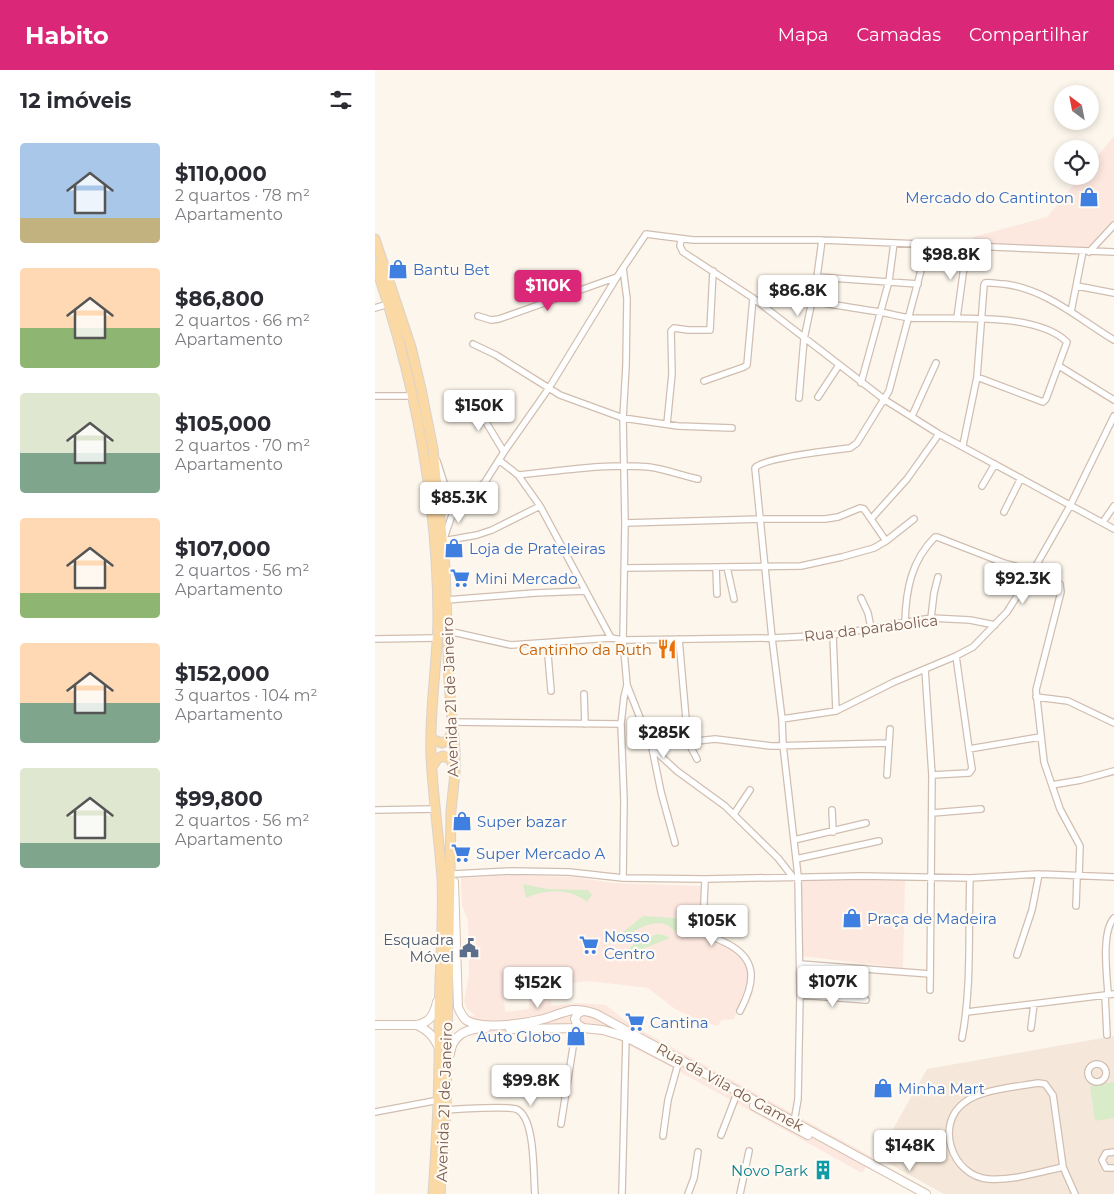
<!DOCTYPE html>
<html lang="pt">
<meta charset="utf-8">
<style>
body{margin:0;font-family:Montserrat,sans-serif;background:#f7f7f7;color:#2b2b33;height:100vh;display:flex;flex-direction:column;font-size:19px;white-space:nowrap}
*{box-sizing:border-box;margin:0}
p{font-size:16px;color:#7c7c81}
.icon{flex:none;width:28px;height:28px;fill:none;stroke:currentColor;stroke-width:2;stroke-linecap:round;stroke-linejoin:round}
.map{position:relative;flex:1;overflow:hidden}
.sheet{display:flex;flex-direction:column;background:#fff;width:375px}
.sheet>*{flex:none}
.needle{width:32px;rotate:328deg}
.tools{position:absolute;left:679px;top:15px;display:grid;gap:10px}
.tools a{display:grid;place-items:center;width:45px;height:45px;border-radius:50%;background:#fff;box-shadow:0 2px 8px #0003;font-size:25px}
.price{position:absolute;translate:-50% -42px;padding:0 11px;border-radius:5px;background:#fff;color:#222;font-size:16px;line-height:32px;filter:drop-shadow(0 1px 2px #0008)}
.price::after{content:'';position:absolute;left:50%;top:30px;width:15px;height:11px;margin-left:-8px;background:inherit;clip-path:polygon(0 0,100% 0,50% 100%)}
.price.on{background:#db2777;color:#fff}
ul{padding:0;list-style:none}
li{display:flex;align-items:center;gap:15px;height:125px;padding:0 20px}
li span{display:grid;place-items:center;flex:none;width:140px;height:100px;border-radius:5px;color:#555}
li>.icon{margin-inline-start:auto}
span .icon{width:60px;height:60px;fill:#fffc;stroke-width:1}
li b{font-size:21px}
h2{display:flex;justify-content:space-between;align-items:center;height:60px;padding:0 20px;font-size:21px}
header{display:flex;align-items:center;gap:30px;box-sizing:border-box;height:70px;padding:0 25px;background:#db2777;color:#fff}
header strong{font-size:24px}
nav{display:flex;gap:28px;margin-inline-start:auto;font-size:18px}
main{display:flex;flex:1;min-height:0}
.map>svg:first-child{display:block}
</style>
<header>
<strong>Habito</strong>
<nav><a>Mapa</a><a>Camadas</a><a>Compartilhar</a></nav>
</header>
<main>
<section class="sheet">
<h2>12 imóveis<svg class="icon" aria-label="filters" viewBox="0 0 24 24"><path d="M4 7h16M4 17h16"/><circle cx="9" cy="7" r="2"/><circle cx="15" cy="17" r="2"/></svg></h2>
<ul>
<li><span style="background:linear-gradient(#a9c7e8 75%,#c2b280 0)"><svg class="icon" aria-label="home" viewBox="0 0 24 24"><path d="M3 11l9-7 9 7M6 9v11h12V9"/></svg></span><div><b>$110,000</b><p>2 quartos · 78 m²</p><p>Apartamento</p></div></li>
<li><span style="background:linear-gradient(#ffd9b3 60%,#8fb573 0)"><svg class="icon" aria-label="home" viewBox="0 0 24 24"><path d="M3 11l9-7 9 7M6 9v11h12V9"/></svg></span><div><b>$86,800</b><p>2 quartos · 66 m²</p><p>Apartamento</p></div></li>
<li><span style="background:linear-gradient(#dfe7d0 60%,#7fa58c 0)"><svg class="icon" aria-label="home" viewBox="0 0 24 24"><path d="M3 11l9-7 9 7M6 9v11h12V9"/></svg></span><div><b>$105,000</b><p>2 quartos · 70 m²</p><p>Apartamento</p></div></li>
<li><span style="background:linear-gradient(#ffd9b3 75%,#8fb573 0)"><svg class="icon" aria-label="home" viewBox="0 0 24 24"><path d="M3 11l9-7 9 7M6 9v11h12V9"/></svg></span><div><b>$107,000</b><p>2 quartos · 56 m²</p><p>Apartamento</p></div></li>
<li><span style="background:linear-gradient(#ffd9b3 60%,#7fa58c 0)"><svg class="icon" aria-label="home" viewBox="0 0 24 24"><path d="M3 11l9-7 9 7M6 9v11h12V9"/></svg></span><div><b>$152,000</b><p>3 quartos · 104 m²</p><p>Apartamento</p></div></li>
<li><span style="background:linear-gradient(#dfe7d0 75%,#7fa58c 0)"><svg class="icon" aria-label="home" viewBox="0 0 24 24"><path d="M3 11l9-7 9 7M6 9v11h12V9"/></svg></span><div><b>$99,800</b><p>2 quartos · 56 m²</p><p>Apartamento</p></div></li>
</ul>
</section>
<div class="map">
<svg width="739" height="1124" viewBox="0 0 739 1124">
<rect width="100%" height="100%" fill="#fdf6ec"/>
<path fill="#f5e8da" d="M 739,966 L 739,1124 L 569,1124 L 502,1087 L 552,999 Z"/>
<path fill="#fde8e0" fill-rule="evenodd" d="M 739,66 L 739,151 L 716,175 L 710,179 L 598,176 L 598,167 L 672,147 L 706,106 L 715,106 L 715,95 Z
M 139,805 L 200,807 L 239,813 L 326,816 L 329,864 L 360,881 L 370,890 L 376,902 L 359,949 L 347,950 L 342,956 L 321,949 L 300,939 L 273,918 L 214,911 L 188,914 L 183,919 L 177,920 L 176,936 L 203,933 L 231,935 L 253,953 L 497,1087 L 487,1103 L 296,997 L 235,966 L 196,961 L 92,966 L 92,947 L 100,945 L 92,939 L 89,931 L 94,905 L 93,850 L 87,836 L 86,808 ZM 154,923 L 154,939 L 130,942 L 129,926 Z
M 425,809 L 530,810 L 528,898 L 426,886 Z"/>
<path fill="#d8ecc9" d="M 148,814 L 173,819 L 213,820 L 217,825 L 212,832 C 193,818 172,819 151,828 Z
M 268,846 L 317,849 C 317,858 310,860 302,863 C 299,861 296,857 292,855 C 279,849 261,859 250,867 L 247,863 Z
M 282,864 L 289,865 L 295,868 L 245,888 L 261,872 Z
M 739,1012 L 739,1048 L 720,1051 L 715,1016 Z"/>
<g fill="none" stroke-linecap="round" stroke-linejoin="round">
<defs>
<path id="minor" d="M 306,169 L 305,176 L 308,182 L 378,228 L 510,330 L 564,364 L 739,459
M 714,182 L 739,155
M 442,207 L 543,214
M 702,216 L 739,223
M 437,231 C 460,235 483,239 506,242 C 516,244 526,247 536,248 C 578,250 660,241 692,272 L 671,329 L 668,332 L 602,307
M 0,238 L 13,234
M 696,242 L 708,181
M 103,246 L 116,250 L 124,249 L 242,207
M 582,248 L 592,175
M 98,274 L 121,285 L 185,325 L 248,348 L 303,356 L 357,358
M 684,296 L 739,330
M 329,311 L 369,297 L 372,295 L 378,228
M 486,313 L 514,211 L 519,173
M 0,326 L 39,326
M 443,327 L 464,295
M 424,328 L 429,269 L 442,207 L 447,170
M 100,330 L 109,349 L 129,382
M 537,346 L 561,293
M 292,354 L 297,304 L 296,261 L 299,258 L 313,260 L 335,260 L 338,201
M 588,375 L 602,307 L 609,215 L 610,213 C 616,212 623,214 629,214 C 671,219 704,249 739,270
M 124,390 L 143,405 L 165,436 L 236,568
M 62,391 L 72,422 L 81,430 L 90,430
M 143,405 C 186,401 231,393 274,397 C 290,399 308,406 323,409
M 607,416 L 620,394
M 165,436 L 117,460 L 102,465 L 68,471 L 77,445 L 81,439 L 110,412 L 129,382 L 174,318 L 242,207 L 271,164 L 318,170 L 447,170 L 739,182
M 629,442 L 646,408
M 496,449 L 532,409 L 564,364
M 728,452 L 739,436
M 250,453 L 386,449 L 450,449 L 463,447 L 485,438 L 489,439 L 511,471
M 352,497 L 359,529
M 250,498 L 426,496 L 467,487 L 499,478 L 511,471 L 539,449
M 341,498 L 342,524
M 486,528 L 493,543 L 496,558
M 71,530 L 160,523 L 210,521
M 556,548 L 559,523 L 563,507
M 530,552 C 531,520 536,491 560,467 L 562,467 L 629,493 L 658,501 L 685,514 L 686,522 L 661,620 L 669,692 L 685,739 L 705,776 L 704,806
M 73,561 L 136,575 L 236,568 L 248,570 L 397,568 L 458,565 L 556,548 L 595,550 L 620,555
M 458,565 L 461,641
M 0,569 L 62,568
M 304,569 L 313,672 L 322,689
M 172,573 L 176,621
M 581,586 L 594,679 L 665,667
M 550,599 L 557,705 L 555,920
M 252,615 L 277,678 L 286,722 L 300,773
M 209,624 L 210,654
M 661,627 L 693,631 L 739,653
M 407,649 L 461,641 L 519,612 L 581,586 L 598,577 L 632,542 L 658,501 L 695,436 L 739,346
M 78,652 L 246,654
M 313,672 L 340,669 L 396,676 L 514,673
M 277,678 L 302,701 L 350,736 L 403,788 L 417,806
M 512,705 L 515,659
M 557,705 L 594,703 L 597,699 L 594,679
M 677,715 L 706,710 L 739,701
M 0,740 L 61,739
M 457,740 L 458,762
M 557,743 L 606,739
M 359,744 L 375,720
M 419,770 L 491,753
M 421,789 L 504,771
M 78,804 L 137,801 L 194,802 L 248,808 L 330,809 L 487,806 L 595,808 L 664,804 L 739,807
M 248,808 L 249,730 L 246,654 L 249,627 L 252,615 L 248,570 L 250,453 L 248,348 L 251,296 L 252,229 L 248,198
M 330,809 C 330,820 327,850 330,859 C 333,866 343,869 349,872 C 383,888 381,911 365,941
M 701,836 L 702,807
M 642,885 L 657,840 L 664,804
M 425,894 L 555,904
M 733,924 C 732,905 726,862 739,848
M 425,925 L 491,930
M 730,925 L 732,965
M 592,942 L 739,924
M 656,958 L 659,934
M 587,968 C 597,915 593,861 595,808
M713 1003a9 9 0 1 1 18 0a9 9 0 1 1-18 0Z
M 71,1040 C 84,1039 131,1036 141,1039 C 161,1047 158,1105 160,1124
M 0,1042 L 64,1030
M 419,1052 L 423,1029 L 425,925 L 423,806 L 408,675 L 407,649 L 397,568 L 380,398 C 387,388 459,380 475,378 L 482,373 L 514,321 L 553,174
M 186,1054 L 201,958
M 346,1065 L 361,1026
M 288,1066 L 293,1030 L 303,994
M 739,1082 L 731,1083 L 727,1090 L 731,1098 L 739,1098
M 688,1097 C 665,1102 637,1111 613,1109 C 577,1106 559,1054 590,1032 C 607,1019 642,1017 663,1013 L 670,1014 L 678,1025 L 688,1097 L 700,1124
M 247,1124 L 251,967
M 313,1124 L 319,1108 L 323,1082
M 365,1124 L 374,1081"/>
<path id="secondary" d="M 79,812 L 83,937 C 85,942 87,946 91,950 C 106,960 147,954 164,950 C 175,948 186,942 198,940 C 206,940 213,941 221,944 L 551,1124
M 208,941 L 203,943 L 200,949 L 202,954 L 208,958
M 0,955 L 42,955 C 55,952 59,945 62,932
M 42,955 C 54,961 59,967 64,978
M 135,959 L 208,958 L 228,960 L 251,967 L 299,992
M 75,984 C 77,964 93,958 111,958
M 379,1036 L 433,1065"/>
<path id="primary" d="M 0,169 L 36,277 L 46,319 L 58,379 L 70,497 L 74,614 L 80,680 L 80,703 L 76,741 L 71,1040 L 65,1124
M 0,194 C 39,307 62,425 63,545 C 63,592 54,639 56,686 C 58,727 64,767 67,808 C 69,857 64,906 64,954 C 65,1011 62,1067 58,1124
M 56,669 L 67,673 L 73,670 L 78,661
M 57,697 L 62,689 L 68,686 L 75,689 L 80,698"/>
</defs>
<use href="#minor" stroke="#d1beb0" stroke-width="8"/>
<use href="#secondary" stroke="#d6c0b0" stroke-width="10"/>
<use href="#primary" stroke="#dad1cd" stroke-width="11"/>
<use href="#minor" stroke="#fff" stroke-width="5.5"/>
<use href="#secondary" stroke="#fff" stroke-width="8"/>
<use href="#primary" stroke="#fbd9a5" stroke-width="9"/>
</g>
<defs>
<symbol id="shop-bare" viewBox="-9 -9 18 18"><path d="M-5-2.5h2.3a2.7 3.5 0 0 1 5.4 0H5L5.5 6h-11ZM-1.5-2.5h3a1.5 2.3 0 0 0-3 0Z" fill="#3f7fe0" stroke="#fffaf3" stroke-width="2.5" paint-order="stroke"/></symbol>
<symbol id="supermarket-bare" viewBox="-9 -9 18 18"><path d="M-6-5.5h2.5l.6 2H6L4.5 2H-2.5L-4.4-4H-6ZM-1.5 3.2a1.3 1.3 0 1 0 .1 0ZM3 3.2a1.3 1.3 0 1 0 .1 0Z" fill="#3f7fe0" stroke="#fffaf3" stroke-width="2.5" paint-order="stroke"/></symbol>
<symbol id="restaurant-bare" viewBox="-9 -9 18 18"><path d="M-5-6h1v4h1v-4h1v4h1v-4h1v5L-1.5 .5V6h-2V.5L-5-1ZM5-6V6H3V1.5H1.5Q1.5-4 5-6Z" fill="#e8710a" stroke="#fffaf3" stroke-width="2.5" paint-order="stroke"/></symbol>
<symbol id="civic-bare" viewBox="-9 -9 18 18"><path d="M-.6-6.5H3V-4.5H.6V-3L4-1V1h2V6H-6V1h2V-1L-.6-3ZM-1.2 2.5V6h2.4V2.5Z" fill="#5c6f8a" stroke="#fffaf3" stroke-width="2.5" paint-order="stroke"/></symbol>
<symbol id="building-bare" viewBox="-9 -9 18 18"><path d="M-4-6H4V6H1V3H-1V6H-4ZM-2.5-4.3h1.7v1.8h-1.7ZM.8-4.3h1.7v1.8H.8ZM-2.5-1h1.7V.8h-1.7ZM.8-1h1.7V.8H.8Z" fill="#0f9aa8" stroke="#fffaf3" stroke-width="2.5" paint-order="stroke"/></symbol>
</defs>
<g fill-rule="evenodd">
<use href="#shop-bare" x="700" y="113" width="28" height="28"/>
<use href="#shop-bare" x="9" y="185" width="28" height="28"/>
<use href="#shop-bare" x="65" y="464" width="28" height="28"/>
<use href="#supermarket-bare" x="71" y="494" width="28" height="28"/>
<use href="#restaurant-bare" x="278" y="565" width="28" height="28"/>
<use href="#shop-bare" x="73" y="737" width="28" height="28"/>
<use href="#supermarket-bare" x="72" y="769" width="28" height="28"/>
<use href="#shop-bare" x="463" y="834" width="28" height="28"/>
<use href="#supermarket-bare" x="200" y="861" width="28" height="28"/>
<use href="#civic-bare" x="80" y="864" width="28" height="28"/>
<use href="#supermarket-bare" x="246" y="938" width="28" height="28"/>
<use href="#shop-bare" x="187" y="952" width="28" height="28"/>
<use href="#shop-bare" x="494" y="1004" width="28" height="28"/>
<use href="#building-bare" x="434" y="1086" width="28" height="28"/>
</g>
<g text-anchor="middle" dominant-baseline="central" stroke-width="4.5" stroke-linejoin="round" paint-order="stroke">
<g font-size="15" fill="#366cbe" stroke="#fffaf3" text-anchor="start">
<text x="699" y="127" text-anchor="end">Mercado do Cantinton</text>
<text x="38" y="199">Bantu Bet</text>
<text x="94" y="478">Loja de Prateleiras</text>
<text x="100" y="508">Mini Mercado</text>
<text x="102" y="751">Super bazar</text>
<text x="101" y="783">Super Mercado A</text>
<text x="492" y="848">Praça de Madeira</text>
<text x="229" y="866">Nosso<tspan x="229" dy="17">Centro</tspan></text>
<text x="275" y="952">Cantina</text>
<text x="186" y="966" text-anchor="end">Auto Globo</text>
<text x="523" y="1018">Minha Mart</text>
</g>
<g font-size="15" fill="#7a5c4d" stroke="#fffaf3">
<text transform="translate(496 558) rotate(-7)">Rua da parabolica</text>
<text transform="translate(75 627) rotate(-92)">Avenida 21 de Janeiro</text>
<text transform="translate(355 1017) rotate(29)">Rua da Vila do Gamek</text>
<text transform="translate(69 1032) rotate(-88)">Avenida 21 de Janeiro</text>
</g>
<g font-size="15" fill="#c56008" stroke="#fffaf3" text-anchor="end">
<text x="277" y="579">Cantinho da Ruth</text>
</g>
<g font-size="15" fill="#4e5e75" stroke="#fffaf3" text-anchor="end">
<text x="79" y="869">Esquadra<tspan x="79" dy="17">Móvel</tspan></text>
</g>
<g font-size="15" fill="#0d838f" stroke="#fffaf3" text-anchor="end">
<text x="433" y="1100">Novo Park</text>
</g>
</g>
</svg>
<div class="tools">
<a><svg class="needle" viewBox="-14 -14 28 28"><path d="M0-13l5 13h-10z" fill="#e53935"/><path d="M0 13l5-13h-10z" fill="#7c7c81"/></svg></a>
<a><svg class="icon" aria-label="locate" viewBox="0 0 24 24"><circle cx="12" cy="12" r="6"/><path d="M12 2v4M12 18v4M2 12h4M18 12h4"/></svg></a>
</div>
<b class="price" style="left:576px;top:211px">$98.8K</b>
<b class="price on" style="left:173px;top:242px">$110K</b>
<b class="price" style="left:423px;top:247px">$86.8K</b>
<b class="price" style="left:104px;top:362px">$150K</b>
<b class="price" style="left:84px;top:454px">$85.3K</b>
<b class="price" style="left:648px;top:535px">$92.3K</b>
<b class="price" style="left:289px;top:689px">$285K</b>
<b class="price" style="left:337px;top:877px">$105K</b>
<b class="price" style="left:458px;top:938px">$107K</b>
<b class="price" style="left:163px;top:939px">$152K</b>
<b class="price" style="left:156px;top:1037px">$99.8K</b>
<b class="price" style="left:535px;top:1102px">$148K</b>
</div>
</main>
